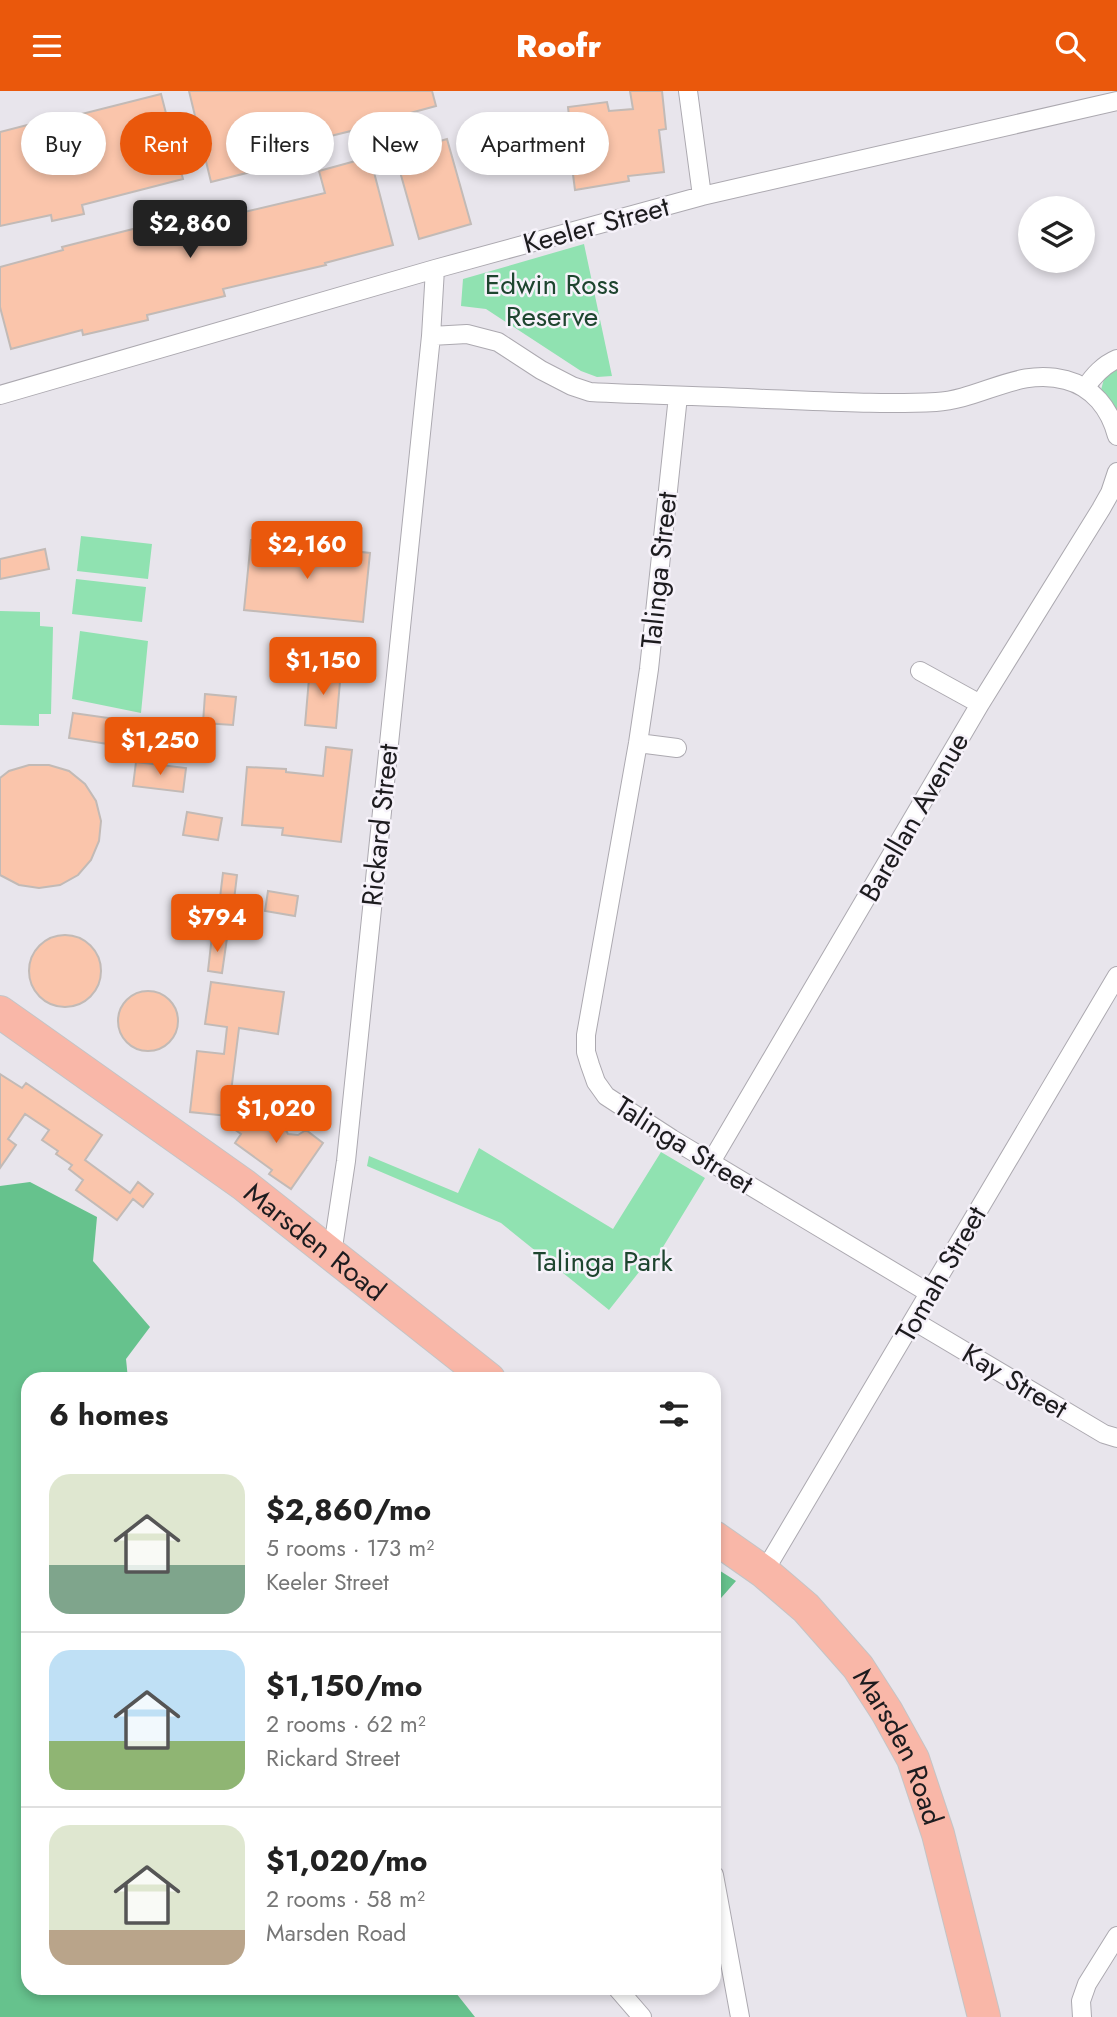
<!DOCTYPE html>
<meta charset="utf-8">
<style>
body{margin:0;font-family:Jost,sans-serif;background:#f2f2f2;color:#222;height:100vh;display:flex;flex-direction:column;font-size:26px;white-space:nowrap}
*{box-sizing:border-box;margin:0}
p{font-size:23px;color:#767676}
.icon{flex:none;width:38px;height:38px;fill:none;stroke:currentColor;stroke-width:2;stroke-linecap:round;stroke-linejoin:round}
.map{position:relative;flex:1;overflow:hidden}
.side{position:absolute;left:21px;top:1281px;width:700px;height:623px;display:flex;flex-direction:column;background:#fff;border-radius:21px;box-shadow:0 4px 10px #0003}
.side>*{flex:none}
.guide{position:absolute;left:21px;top:21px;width:700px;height:63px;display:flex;gap:14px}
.buttons{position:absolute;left:1018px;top:105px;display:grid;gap:14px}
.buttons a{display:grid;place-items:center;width:77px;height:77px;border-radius:50%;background:#fff;box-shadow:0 4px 10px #0003;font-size:35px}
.price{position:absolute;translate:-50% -60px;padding:0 16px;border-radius:7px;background:#ea580c;color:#fff;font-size:23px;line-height:46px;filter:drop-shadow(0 2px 4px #0008)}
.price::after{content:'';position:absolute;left:50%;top:42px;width:21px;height:16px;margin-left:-10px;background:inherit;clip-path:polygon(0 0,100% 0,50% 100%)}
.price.selected{background:#222;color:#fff}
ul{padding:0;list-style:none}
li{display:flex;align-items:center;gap:21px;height:175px;padding:0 28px}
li+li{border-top:2px solid #e0e0e0}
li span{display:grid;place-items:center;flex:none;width:196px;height:140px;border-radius:21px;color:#555}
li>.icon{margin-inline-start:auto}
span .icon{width:84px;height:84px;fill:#fffc;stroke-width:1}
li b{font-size:30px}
h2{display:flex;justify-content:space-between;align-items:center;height:84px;padding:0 28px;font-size:30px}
.chip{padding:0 24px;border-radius:32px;background:#fff;box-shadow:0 4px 10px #0003;font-size:24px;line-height:63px}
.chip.selected{background:#ea580c;color:#fff}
header{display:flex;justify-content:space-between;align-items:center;height:91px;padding:0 28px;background:#ea580c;color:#fff;font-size:32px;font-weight:800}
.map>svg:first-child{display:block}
</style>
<header><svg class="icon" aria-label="menu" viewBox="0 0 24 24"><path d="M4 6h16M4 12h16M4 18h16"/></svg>Roofr<svg class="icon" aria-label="search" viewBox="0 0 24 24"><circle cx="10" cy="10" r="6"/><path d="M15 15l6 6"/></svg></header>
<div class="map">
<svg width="1117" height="1926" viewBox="0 0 1117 1926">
<rect width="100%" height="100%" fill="#e8e5ec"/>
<path fill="#90e2b1" d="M 584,153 L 612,285 L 597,286 L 581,280 L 486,218 L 461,215 L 463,188 Z
M 1117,276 L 1117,323 L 1101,299 L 1105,284 Z
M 81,445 L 152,453 L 148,488 L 77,480 Z
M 76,488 L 146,496 L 142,531 L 72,523 Z
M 0,520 L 40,521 L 40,535 L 53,536 L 51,623 L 39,623 L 39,635 L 0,634 Z
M 80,540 L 148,550 L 141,622 L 72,608 Z
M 479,1057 L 613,1138 L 661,1061 L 705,1087 L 649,1179 L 643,1176 L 609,1219 L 501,1132 L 367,1075 L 369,1065 L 458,1102 Z"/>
<path fill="#66c28d" d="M 30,1091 L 97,1126 L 93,1170 L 150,1236 L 126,1268 L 128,1288 L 28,1288 L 28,1897 L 452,1897 L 475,1926 L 0,1926 L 0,1095 Z
M 714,1476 L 736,1490 L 714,1515 Z"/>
<path fill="#fac5ab" stroke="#c2bab6" stroke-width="2" d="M 189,0 L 432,0 L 436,15 L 366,34 L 367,36 L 286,56 L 290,71 L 211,91 Z
M 630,0 L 662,0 L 666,38 L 659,39 L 664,81 L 628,85 L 629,90 L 575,99 L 569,52 L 572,52 L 568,16 L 607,11 L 609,20 L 633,18 Z
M 161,3 L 183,88 L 82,114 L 84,123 L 52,130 L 51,124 L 0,135 L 0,41 L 62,25 L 62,28 Z
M 447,48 L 471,133 L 419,148 L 395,63 Z
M 370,66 L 393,154 L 325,172 L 326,174 L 223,198 L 225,205 L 147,224 L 148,229 L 83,244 L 82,239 L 11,258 L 0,216 L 0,176 L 63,159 L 62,156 L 204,120 L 206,130 L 325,102 L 319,80 Z
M 251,449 L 370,462 L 363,531 L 244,519 Z
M 45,458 L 49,478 L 0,488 L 0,468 Z
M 310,576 L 341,579 L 336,637 L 305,634 Z
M 205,603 L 236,606 L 233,634 L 203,632 Z
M 73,622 L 144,632 L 140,658 L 69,647 Z
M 326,656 L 352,659 L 341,751 L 282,744 L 283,737 L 242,734 L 247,676 L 286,678 L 286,681 L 323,685 Z
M 136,671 L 186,677 L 183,701 L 133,695 Z
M 29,674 L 49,674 L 69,680 L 85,693 L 96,710 L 101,730 L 99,750 L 91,769 L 78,784 L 60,794 L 39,797 L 19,794 L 0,784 L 0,687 L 9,680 Z
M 187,721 L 222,727 L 218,749 L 183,744 Z
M 223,782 L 237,784 L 233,817 L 219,815 Z
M 268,800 L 298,805 L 295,825 L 265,820 Z
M29 880a36 36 0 1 1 72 0a36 36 0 1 1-72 0Z
M 212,845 L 227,847 L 222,882 L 208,880 Z
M 211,891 L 284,901 L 278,943 L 239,937 L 228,1025 L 190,1021 L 197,960 L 224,963 L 227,936 L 205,933 Z
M118 930a30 30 0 1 1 60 0a30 30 0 1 1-60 0Z
M 0,983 L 22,997 L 26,992 L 102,1044 L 85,1069 L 130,1102 L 138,1091 L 153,1103 L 143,1116 L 133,1108 L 117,1129 L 76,1099 L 83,1089 L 69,1078 L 72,1074 L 56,1063 L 58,1060 L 42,1049 L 49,1039 L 25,1023 L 8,1048 L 16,1054 L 0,1077 Z
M 254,1010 L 281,1030 L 288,1043 L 298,1044 L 306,1039 L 323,1052 L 291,1098 L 269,1083 L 272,1079 L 235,1052 L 241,1043 L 234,1038 Z"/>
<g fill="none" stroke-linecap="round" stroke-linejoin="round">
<defs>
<path id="street" d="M 688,0 L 702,105
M 431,245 L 467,243 L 498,251 L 541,279 L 572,295 L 590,301 C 648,304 707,305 766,308 C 822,310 880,314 936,311 C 982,308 1019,276 1066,289 C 1093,296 1110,318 1117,345
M 1085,297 C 1094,284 1103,274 1117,268
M 0,304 L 435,178 L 702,105 L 1117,10
M 678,305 L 649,578 L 638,652 L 586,944 L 586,961 L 590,974 L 596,991 L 606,1005 L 672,1048 L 929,1202
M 920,580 L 980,613
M 638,652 L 677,657
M 711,1071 L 980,613 L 1101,418 L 1110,402 L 1117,381
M 332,1163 L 346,1070 L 431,245 L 435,178
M 914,1230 L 1104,1343 L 1117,1347
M 764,1481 L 1117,885
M 714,1784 L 740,1926
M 617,1897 L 642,1926
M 1082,1926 L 1081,1910 L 1087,1893 L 1117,1845"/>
<g id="highway">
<path id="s1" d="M 0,921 L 244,1094 L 489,1288"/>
<path id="s2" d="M 714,1446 L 764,1481 L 806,1517 L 858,1576 L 887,1621 L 913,1668 L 938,1743 L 984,1926"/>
</g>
</defs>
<use href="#street" stroke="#aca9b0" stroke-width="20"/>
<use href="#highway" stroke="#c4c4c5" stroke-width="34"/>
<use href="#street" stroke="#fff" stroke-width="18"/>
<use href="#highway" stroke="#f9b7a8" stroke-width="32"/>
</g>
<g text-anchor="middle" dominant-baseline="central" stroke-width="5" stroke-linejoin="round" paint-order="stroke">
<g font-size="28" fill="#1d1c1f" stroke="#f6f2fa">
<text transform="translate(596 134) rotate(-15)">Keeler Street</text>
<text transform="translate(659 479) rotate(-84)">Talinga Street</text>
<text transform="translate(914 726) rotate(-60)">Barellan Avenue</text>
<text transform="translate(380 734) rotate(-84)">Rickard Street</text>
<text transform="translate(684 1054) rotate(32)">Talinga Street</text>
<text stroke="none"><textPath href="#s1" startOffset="390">Marsden Road</textPath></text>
<text transform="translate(941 1183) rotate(-60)">Tomah Street</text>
<text transform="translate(1015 1290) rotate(31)">Kay Street</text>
<text stroke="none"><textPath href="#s2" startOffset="285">Marsden Road</textPath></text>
</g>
<g font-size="28" fill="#1e452f" stroke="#f6f2fa">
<text x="552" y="193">Edwin Ross<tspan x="552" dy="32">Reserve</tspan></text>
<text x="603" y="1170">Talinga Park</text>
</g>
</g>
</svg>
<div class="buttons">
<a><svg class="icon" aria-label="layers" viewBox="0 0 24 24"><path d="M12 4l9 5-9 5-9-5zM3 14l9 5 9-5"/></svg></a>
</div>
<b class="price selected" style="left:190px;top:169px">$2,860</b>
<b class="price" style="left:307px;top:490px">$2,160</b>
<b class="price" style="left:323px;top:606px">$1,150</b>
<b class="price" style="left:160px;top:686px">$1,250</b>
<b class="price" style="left:217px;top:863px">$794</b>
<b class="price" style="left:276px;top:1054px">$1,020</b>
<div class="guide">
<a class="chip">Buy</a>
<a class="chip selected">Rent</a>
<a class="chip">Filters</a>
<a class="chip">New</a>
<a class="chip">Apartment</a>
</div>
<section class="side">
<h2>6 homes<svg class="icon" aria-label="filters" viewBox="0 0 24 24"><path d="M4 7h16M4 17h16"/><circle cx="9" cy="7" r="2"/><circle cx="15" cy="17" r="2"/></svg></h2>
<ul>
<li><span style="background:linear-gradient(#dfe7d0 65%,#7fa58c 0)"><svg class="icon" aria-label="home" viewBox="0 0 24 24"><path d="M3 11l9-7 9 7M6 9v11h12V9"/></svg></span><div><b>$2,860/mo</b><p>5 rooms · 173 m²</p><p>Keeler Street</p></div></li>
<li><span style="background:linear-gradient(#bfe0f5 65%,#8fb573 0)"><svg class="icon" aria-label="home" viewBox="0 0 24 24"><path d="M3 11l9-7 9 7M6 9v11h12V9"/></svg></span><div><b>$1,150/mo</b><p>2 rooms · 62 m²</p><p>Rickard Street</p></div></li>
<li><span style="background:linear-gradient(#dfe7d0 75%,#b9a48a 0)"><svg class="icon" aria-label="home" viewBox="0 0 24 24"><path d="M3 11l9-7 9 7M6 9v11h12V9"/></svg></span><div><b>$1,020/mo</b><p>2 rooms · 58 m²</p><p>Marsden Road</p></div></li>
</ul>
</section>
</div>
